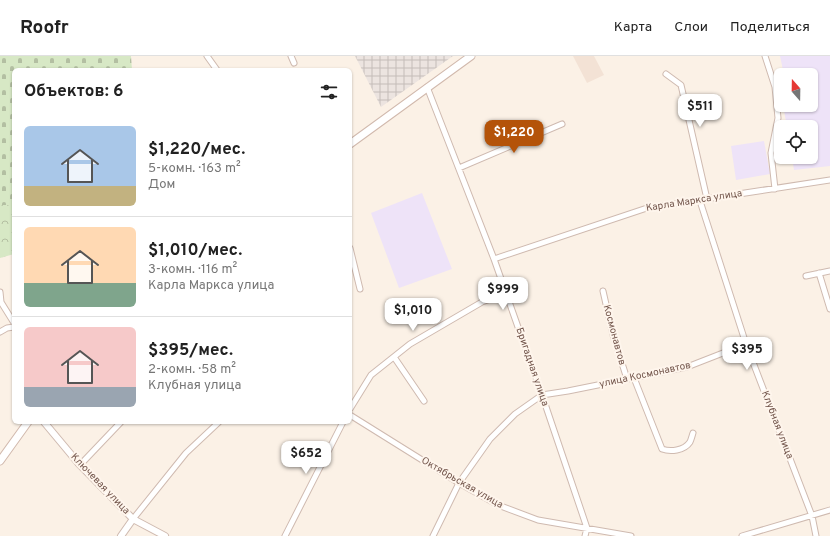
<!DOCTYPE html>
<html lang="ru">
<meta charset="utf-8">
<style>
body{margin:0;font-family:Overpass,sans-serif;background:#f6f6f6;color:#222;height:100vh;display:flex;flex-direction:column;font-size:15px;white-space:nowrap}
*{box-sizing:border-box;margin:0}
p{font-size:13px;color:#767676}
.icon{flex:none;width:22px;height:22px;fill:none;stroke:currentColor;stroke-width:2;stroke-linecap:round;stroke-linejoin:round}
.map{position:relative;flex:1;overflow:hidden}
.drawer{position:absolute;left:12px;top:12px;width:340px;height:356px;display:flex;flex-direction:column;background:#fff;border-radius:6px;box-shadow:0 1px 3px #0004}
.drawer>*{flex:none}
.needle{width:26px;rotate:340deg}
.buttons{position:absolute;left:774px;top:12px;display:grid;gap:8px}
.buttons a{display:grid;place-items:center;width:44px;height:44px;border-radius:6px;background:#fff;box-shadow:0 1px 3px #0004;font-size:20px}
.price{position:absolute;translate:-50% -34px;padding:0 9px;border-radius:8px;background:#fff;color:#222;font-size:13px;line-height:26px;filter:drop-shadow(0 1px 2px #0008)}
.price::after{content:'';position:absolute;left:50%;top:24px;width:12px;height:9px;margin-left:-6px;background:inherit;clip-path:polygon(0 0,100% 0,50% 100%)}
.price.on{background:#b45309;color:#fff}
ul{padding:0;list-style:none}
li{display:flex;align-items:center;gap:12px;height:100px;padding:0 12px}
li+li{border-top:1px solid #e0e0e0}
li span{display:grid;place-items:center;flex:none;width:112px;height:80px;border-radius:6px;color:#555}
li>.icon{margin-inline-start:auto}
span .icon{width:48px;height:48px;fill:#fffc;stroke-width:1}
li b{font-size:17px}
h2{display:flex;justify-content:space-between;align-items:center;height:48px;padding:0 12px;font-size:17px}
header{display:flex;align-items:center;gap:24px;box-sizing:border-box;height:56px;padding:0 20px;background:#fff;border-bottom:1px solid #e0e0e0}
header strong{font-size:19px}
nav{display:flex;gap:22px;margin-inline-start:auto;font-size:14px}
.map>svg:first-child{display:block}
</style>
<header>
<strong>Roofr</strong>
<nav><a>Карта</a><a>Слои</a><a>Поделиться</a></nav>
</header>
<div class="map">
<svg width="830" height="480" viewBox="0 0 830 480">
<defs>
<pattern id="industrial-grid" width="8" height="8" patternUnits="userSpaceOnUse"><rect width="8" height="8" fill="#ece4e0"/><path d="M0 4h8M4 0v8" fill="none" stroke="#c4bcb8"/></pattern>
<pattern id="forest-crowns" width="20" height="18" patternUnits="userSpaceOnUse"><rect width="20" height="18" fill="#d7e8c5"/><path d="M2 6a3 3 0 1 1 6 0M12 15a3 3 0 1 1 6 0" fill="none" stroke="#b3bfa2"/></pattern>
<pattern id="cemetery-stones" width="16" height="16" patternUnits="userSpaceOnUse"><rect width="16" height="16" fill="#d7e8c5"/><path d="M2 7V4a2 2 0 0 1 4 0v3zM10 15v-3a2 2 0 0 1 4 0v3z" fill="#b3bfa2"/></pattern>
</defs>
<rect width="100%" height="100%" fill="#fbf1e6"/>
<path fill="#f3e2d5" d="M 573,0 L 594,0 L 604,19 L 587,27 Z"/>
<path fill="url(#industrial-grid)" d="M 355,0 L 453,0 L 381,51 Z"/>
<path fill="#eee3f8" d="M 780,0 L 830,0 L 830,110 L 794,114 L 792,101 L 811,101 L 811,71 L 787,71 L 783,49 L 811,49 L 811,19 L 784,19 Z
M 764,85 L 770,118 L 736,124 L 731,90 Z
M 422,137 L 452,213 L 399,232 L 371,157 Z"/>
<path fill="url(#forest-crowns)" d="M 14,147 L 14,198 L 0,202 L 0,148 Z"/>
<path fill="url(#cemetery-stones)" d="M 0,0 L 131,0 L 132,14 L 14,14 L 14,149 L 0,149 Z"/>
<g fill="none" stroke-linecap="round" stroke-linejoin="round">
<defs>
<path id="minor" d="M 207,0 L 217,14
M 291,0 L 294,7
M 765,0 L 775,31 L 778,62 L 771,97 L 775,133
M 666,18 L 681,29 L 707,143
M 427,31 L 494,203 L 542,339 L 587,472 L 585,480
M 459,112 L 562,68
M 700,145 L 746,288 L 812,460 L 816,480
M 350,192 L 360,233
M 494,203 L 647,152 L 830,124
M 819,217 L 830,253
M 806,220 L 830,215
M 603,235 L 613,279 L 627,323
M 0,236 L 1,246 L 14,267
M 0,276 L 7,272 L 14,271
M 394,301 L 424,345
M 634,322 L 662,393 C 670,396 684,395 690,386 C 691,384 692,380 693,377
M 350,353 L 371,319 L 410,288 L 482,246 L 506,237
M 350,359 L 459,427 L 498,449 L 538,464 L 631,480
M 80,409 L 121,366
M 133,463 L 186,397 L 219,366
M 285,480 L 343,366
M 433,480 L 459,427 L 490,383 L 515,358 L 542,339 L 568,335 L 687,311 L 746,288
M 742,480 L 830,454"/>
<path id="tertiary" d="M 44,366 L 79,408 L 133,463 L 165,480
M 121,480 L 133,463"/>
<path id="secondary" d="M 350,88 L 471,0
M 0,405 L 28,366"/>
</defs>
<use href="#minor" stroke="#cfbab0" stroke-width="7"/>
<use href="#tertiary" stroke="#cfbab0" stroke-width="8"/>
<use href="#secondary" stroke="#d1b9ad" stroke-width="9"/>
<use href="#minor" stroke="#fff" stroke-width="5"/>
<use href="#tertiary" stroke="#fff" stroke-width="6"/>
<use href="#secondary" stroke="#fff" stroke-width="7"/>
</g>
<g text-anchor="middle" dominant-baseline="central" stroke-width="4" stroke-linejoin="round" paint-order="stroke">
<g font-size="10" fill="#73564c" stroke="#fef5ec">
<text transform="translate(694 145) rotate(-9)">Карла Маркса улица</text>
<text transform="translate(614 279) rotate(75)">Космонавтов</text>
<text transform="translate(532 311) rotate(71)">Бригадная улица</text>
<text transform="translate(645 319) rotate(-12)">улица Космонавтов</text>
<text transform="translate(777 369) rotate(69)">Клубная улица</text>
<text transform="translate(462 427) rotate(30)">Октябрьская улица</text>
<text transform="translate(100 428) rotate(46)">Ключевая улица</text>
</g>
</g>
</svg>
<div class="buttons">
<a><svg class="needle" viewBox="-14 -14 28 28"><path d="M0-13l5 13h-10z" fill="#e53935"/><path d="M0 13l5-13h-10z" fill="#767676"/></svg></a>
<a><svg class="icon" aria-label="locate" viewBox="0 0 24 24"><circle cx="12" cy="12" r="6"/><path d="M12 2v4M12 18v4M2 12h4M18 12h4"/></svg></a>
</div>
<b class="price" style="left:700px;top:72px">$511</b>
<b class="price on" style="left:514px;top:98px">$1,220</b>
<b class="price" style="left:503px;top:255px">$999</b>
<b class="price" style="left:413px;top:276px">$1,010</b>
<b class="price" style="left:747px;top:315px">$395</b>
<b class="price" style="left:306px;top:419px">$652</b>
<section class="drawer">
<h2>Объектов: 6<svg class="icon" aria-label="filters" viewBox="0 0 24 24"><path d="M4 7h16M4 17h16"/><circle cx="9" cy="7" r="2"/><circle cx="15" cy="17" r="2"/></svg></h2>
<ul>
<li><span style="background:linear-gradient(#a9c7e8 75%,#c2b280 0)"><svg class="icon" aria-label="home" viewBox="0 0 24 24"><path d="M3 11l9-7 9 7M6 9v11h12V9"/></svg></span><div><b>$1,220/мес.</b><p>5-комн. · 163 m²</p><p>Дом</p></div></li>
<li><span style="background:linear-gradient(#ffd9b3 70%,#7fa58c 0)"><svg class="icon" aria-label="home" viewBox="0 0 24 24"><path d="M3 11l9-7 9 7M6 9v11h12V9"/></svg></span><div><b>$1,010/мес.</b><p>3-комн. · 116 m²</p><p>Карла Маркса улица</p></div></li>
<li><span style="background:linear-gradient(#f6c9c9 75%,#9aa5b1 0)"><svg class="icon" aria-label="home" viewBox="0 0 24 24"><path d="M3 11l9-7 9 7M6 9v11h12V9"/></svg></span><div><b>$395/мес.</b><p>2-комн. · 58 m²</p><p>Клубная улица</p></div></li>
</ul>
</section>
</div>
